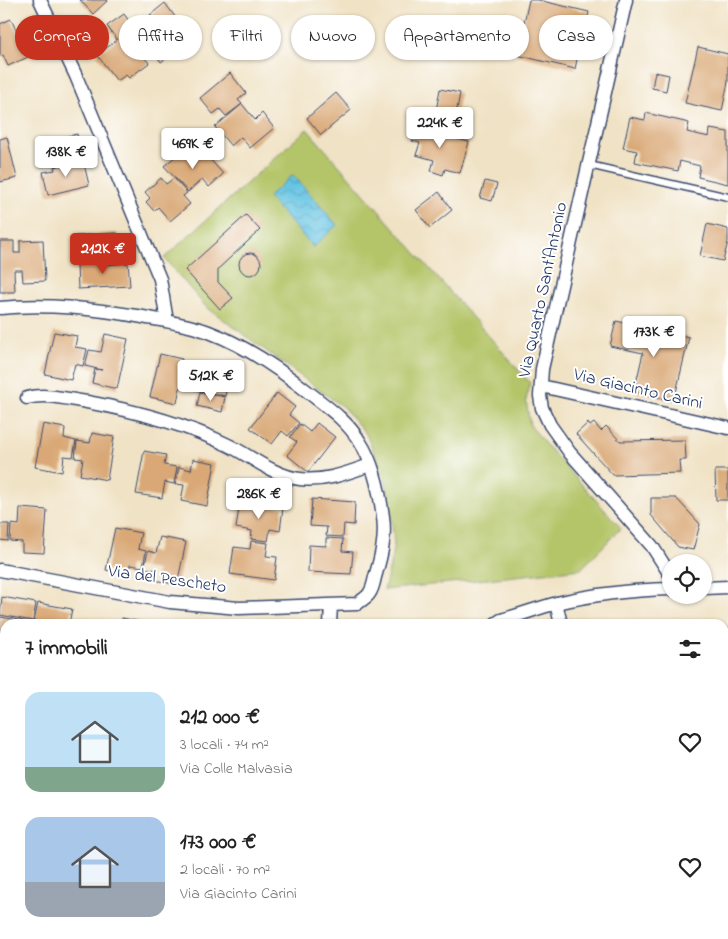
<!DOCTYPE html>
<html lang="it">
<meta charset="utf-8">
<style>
body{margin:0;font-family:"Indie Flower",sans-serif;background:#f2f2f2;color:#222;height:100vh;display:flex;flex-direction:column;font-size:19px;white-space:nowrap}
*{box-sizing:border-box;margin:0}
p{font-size:16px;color:#767676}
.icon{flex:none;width:28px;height:28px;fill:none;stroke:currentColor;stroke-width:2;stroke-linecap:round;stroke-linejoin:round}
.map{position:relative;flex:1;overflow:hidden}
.drawer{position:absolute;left:0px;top:619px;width:729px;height:321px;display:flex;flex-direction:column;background:#fff;border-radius:15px 15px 0 0;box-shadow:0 1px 4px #0004}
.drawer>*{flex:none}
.guide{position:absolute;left:15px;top:15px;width:699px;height:45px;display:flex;gap:10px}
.tools{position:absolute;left:662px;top:554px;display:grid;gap:10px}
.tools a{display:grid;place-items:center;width:50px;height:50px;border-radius:50%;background:#fff;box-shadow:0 1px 4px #0004;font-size:25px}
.price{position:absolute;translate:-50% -42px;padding:0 11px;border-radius:5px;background:#fff;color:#222;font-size:16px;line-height:32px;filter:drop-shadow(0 1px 2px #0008)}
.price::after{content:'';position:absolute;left:50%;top:30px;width:15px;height:11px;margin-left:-8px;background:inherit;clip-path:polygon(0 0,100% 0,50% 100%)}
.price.current{background:#c8321e;color:#fff}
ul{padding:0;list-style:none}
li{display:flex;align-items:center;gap:15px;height:125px;padding:0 25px}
li span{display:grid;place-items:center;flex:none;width:140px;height:100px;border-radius:15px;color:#555}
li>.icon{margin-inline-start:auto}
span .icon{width:60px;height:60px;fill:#fffc;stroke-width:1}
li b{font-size:21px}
h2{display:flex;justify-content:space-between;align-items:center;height:60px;padding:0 25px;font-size:21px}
.tag{padding:0 18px;border-radius:22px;background:#fff;box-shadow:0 1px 4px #0004;font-size:18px;line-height:45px}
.tag.current{background:#c8321e;color:#fff}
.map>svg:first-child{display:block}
</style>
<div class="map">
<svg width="728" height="939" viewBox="0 0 728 939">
<defs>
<pattern id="grass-dots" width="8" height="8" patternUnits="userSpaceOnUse" patternTransform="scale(1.25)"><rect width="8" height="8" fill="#b4c467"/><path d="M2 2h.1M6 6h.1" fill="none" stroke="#92a058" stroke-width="1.8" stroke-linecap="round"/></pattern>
<pattern id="water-waves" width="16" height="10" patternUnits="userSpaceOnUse" patternTransform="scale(1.25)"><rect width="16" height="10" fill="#65c4e3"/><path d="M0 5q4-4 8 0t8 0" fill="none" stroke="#52a0bb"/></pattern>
</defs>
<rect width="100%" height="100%" fill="#fff"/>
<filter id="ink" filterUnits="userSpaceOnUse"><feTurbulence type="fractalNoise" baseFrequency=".02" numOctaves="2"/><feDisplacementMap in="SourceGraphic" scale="10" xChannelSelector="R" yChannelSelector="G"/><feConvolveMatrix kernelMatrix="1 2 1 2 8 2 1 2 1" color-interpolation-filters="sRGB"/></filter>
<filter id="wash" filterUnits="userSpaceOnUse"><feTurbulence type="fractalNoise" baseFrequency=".0096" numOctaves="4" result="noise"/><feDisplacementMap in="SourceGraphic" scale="20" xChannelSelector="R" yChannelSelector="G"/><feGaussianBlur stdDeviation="1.12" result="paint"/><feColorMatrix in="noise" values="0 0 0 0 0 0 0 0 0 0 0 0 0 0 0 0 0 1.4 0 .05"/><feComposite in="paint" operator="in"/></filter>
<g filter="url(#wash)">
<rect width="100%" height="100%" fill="#f0e2c4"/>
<path fill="url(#grass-dots)" stroke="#687a62" d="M 724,812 L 728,812 L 728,939 L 439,939 L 440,935 L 724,935 Z"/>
<path fill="#b4c467" stroke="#687a62" d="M 307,129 L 530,383 L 526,400 L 530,425 L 547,446 L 621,528 L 581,569 L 384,590 L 390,566 L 394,543 L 390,504 L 385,477 L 366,434 L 343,407 L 205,306 L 164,258 Z
M 724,627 L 728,627 L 728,782 L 724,782 Z"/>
<path fill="url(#water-waves)" stroke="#407aa0" d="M 293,175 L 337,225 L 313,247 L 268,197 Z"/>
<g id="blocks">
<path fill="#d9a876" d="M 80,0 L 108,0 L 93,14 Z
M 529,0 L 538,0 L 589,12 L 584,34 L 552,26 L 548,43 L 579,50 L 575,69 L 517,55 Z
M 165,3 L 184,29 L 173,37 L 181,48 L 161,62 L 140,34 L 156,23 L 150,15 Z
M 124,14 L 151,51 L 144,57 L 149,63 L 129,78 L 126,75 L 117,81 L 97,55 L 117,40 L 107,26 Z
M 11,19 L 28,57 L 8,66 L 3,55 L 0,56 L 0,24 Z
M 698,47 L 728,54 L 728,82 L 722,111 L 685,103 Z
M 655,72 L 669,75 L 666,91 L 652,88 Z
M 230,73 L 246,93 L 238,100 L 242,104 L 226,116 L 220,109 L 213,114 L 200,98 Z
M 440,89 L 460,93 L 456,115 L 436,111 Z
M 336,93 L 351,110 L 321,135 L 307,118 Z
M 242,104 L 255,120 L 262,113 L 274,128 L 250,148 L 241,137 L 231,146 L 215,127 Z
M 646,113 L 689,123 L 687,132 L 709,137 L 710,129 L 728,132 L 728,184 L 698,177 L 700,166 L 680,161 L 678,171 L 635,162 L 637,151 L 623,148 L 630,117 L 645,120 Z
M 419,117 L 431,121 L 428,131 L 469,142 L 460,173 L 445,169 L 443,175 L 431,171 L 434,160 L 416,155 L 420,143 L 412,141 Z
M 77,134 L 82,155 L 69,158 L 70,162 L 54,166 L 53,164 L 41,166 L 36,144 Z
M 7,137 L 17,178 L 0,182 L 0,139 Z
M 183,150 L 191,160 L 202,150 L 223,174 L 209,187 L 202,179 L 188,192 L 164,166 Z
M 70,163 L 71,167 L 84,164 L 89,185 L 48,195 L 43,172 L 55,170 L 54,167 Z
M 161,178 L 166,184 L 174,178 L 187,193 L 183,196 L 190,204 L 170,221 L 158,207 L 154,211 L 146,202 L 150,198 L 145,192 Z
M 485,181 L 497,184 L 492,201 L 480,198 Z
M 439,192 L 452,210 L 430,228 L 416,210 Z
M 246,215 L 260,230 L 218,269 L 218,282 L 233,298 L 220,309 L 185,270 Z
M 707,224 L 728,229 L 728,242 L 723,261 L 700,256 Z
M 117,233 L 118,255 L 105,256 L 106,260 L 89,261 L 89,258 L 76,259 L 75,236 Z
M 43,240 L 45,281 L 23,282 L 22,270 L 14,270 L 15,292 L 0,292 L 0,241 L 14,241 L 14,253 L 20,253 L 20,241 Z
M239 264a11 11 0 1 1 22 0a11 11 0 1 1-22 0Z
M 106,261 L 106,265 L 128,263 L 130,286 L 78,289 L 77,265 L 89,264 L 89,262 Z
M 616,321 L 689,337 L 674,401 L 634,392 L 643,353 L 610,346 Z
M 54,332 L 77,336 L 75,347 L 87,349 L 83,366 L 75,364 L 71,380 L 45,374 Z
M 105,334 L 128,339 L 117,389 L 92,383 L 95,369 L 102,370 L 85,366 L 89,350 L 101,352 Z
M 160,354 L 182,359 L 180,369 L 192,372 L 188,389 L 180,387 L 177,403 L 150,397 Z
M 208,365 L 231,369 L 225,396 L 190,389 L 194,372 L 206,375 Z
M 200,392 L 225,397 L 222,412 L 197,406 Z
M 277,393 L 295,407 L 289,415 L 299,423 L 288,436 L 282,431 L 272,444 L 250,428 Z
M 317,423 L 335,437 L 308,472 L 287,455 L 297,442 L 290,437 L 300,424 L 310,432 Z
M 588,423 L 590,426 L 594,423 L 601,431 L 606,426 L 620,441 L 685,440 L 686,460 L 679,460 L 680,473 L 613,475 L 576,434 Z
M 43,424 L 65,428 L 64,438 L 76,441 L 73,457 L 64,456 L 62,472 L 35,467 Z
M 92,433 L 114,437 L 107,480 L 80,475 L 83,459 L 75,458 L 77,441 L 90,443 Z
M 144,451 L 166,455 L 164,465 L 177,467 L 174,484 L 165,482 L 162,498 L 136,494 Z
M 193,459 L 215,463 L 207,506 L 181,501 L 184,485 L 175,484 L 179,467 L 191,470 Z
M 715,470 L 728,470 L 728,500 L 716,500 Z
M 651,498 L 676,498 L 700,524 L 693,550 L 678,547 L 651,515 Z
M 312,499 L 355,502 L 354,525 L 344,524 L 343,537 L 326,536 L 327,527 L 310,526 Z
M 240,502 L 283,508 L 280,531 L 270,529 L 268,541 L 251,539 L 252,531 L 236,528 Z
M 20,508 L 47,510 L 44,553 L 22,552 L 22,542 L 10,541 L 11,524 L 19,525 Z
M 0,524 L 9,524 L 8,541 L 0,540 Z
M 115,528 L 141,533 L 138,549 L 146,551 L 143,567 L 130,565 L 128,575 L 106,570 Z
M 160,537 L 186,542 L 177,585 L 155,580 L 157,570 L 144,568 L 148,551 L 156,553 Z
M 326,538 L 343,539 L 342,551 L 353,552 L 351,574 L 308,572 L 309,545 L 326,546 Z
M 251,541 L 268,543 L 266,556 L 277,557 L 274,580 L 230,574 L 234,547 L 250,549 Z
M 2,597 L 36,603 L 33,621 L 0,615 Z
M 38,603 L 72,609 L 69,624 L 50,624 L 34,621 Z
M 0,617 L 35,623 L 35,624 L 5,624 L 5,636 L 0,635 Z
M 122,618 L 146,623 L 146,624 L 121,624 Z"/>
</g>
</g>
<g filter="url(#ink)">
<use href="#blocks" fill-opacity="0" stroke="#3b4a6d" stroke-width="1"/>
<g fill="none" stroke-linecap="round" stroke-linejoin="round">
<defs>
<path id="service" d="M 589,165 L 728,197"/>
<path id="minor" d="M 40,0 L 76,76 L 160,279 L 167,321
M 626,0 L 542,369 L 540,396 L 542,408 L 550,425 L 570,453 L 652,546 L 671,576
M 0,308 C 47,303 96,309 143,317 C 165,321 188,324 209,332 C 246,346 281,370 312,395 C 330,409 348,422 360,442 C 373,462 380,494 383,517 C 386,538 381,557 375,577 C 374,582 372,590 369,594 C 366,598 360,601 357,604 L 239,608 L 170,602 L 0,570
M 541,386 L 728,428
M 27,398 C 46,393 67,399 87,402 C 136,411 183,423 228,445 C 251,456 274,476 300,479 C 325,482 347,473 370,465
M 704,588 L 728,587
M 556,603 L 561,624
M 330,624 L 331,605
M 495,624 L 501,620 C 520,615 538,608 557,603 C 594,594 633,590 671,589
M 0,667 L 5,668
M 439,939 L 440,935"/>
</defs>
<use href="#service" stroke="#3b4a6d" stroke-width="9"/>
<use href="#minor" stroke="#3b4a6d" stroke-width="15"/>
<use href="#service" stroke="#fff" stroke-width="6"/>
<use href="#minor" stroke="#fff" stroke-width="12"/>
</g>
</g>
<g text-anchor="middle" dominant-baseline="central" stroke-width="4" stroke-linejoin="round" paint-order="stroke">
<g font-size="18" fill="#1b2f5e" stroke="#fff">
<text transform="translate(544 290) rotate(-78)">Via Quarto Sant'Antonio</text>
<text transform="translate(638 390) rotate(13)">Via Giacinto Carini</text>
<text transform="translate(167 580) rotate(8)">Via del Pescheto</text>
</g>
</g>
</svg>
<div class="tools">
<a><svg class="icon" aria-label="locate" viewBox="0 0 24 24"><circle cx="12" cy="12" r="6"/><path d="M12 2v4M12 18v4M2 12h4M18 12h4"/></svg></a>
</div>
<b class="price" style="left:440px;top:149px">224K €</b>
<b class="price" style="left:193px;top:170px">469K €</b>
<b class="price" style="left:66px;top:178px">138K €</b>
<b class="price current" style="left:103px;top:275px">212K €</b>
<b class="price" style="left:654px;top:358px">173K €</b>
<b class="price" style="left:211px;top:402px">512K €</b>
<b class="price" style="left:259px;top:520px">286K €</b>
<div class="guide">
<a class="tag current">Compra</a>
<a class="tag">Affitta</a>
<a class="tag">Filtri</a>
<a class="tag">Nuovo</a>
<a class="tag">Appartamento</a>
<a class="tag">Casa</a>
</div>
<section class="drawer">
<h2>7 immobili<svg class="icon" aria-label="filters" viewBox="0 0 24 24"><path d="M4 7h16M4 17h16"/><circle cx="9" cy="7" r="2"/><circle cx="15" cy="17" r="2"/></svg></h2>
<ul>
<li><span style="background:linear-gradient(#bfe0f5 75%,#7fa58c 0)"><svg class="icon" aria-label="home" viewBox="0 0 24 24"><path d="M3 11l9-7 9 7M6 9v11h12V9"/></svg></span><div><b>212 000 €</b><p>3 locali · 74 m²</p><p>Via Colle Malvasia</p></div><svg class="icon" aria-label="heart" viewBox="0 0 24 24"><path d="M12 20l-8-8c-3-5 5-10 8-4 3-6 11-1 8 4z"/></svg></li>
<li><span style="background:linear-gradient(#a9c7e8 65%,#9aa5b1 0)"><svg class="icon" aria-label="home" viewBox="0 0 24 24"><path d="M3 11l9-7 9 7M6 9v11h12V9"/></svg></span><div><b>173 000 €</b><p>2 locali · 70 m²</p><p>Via Giacinto Carini</p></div><svg class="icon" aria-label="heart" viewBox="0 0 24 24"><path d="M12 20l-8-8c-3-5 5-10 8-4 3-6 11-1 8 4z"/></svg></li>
</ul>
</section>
</div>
